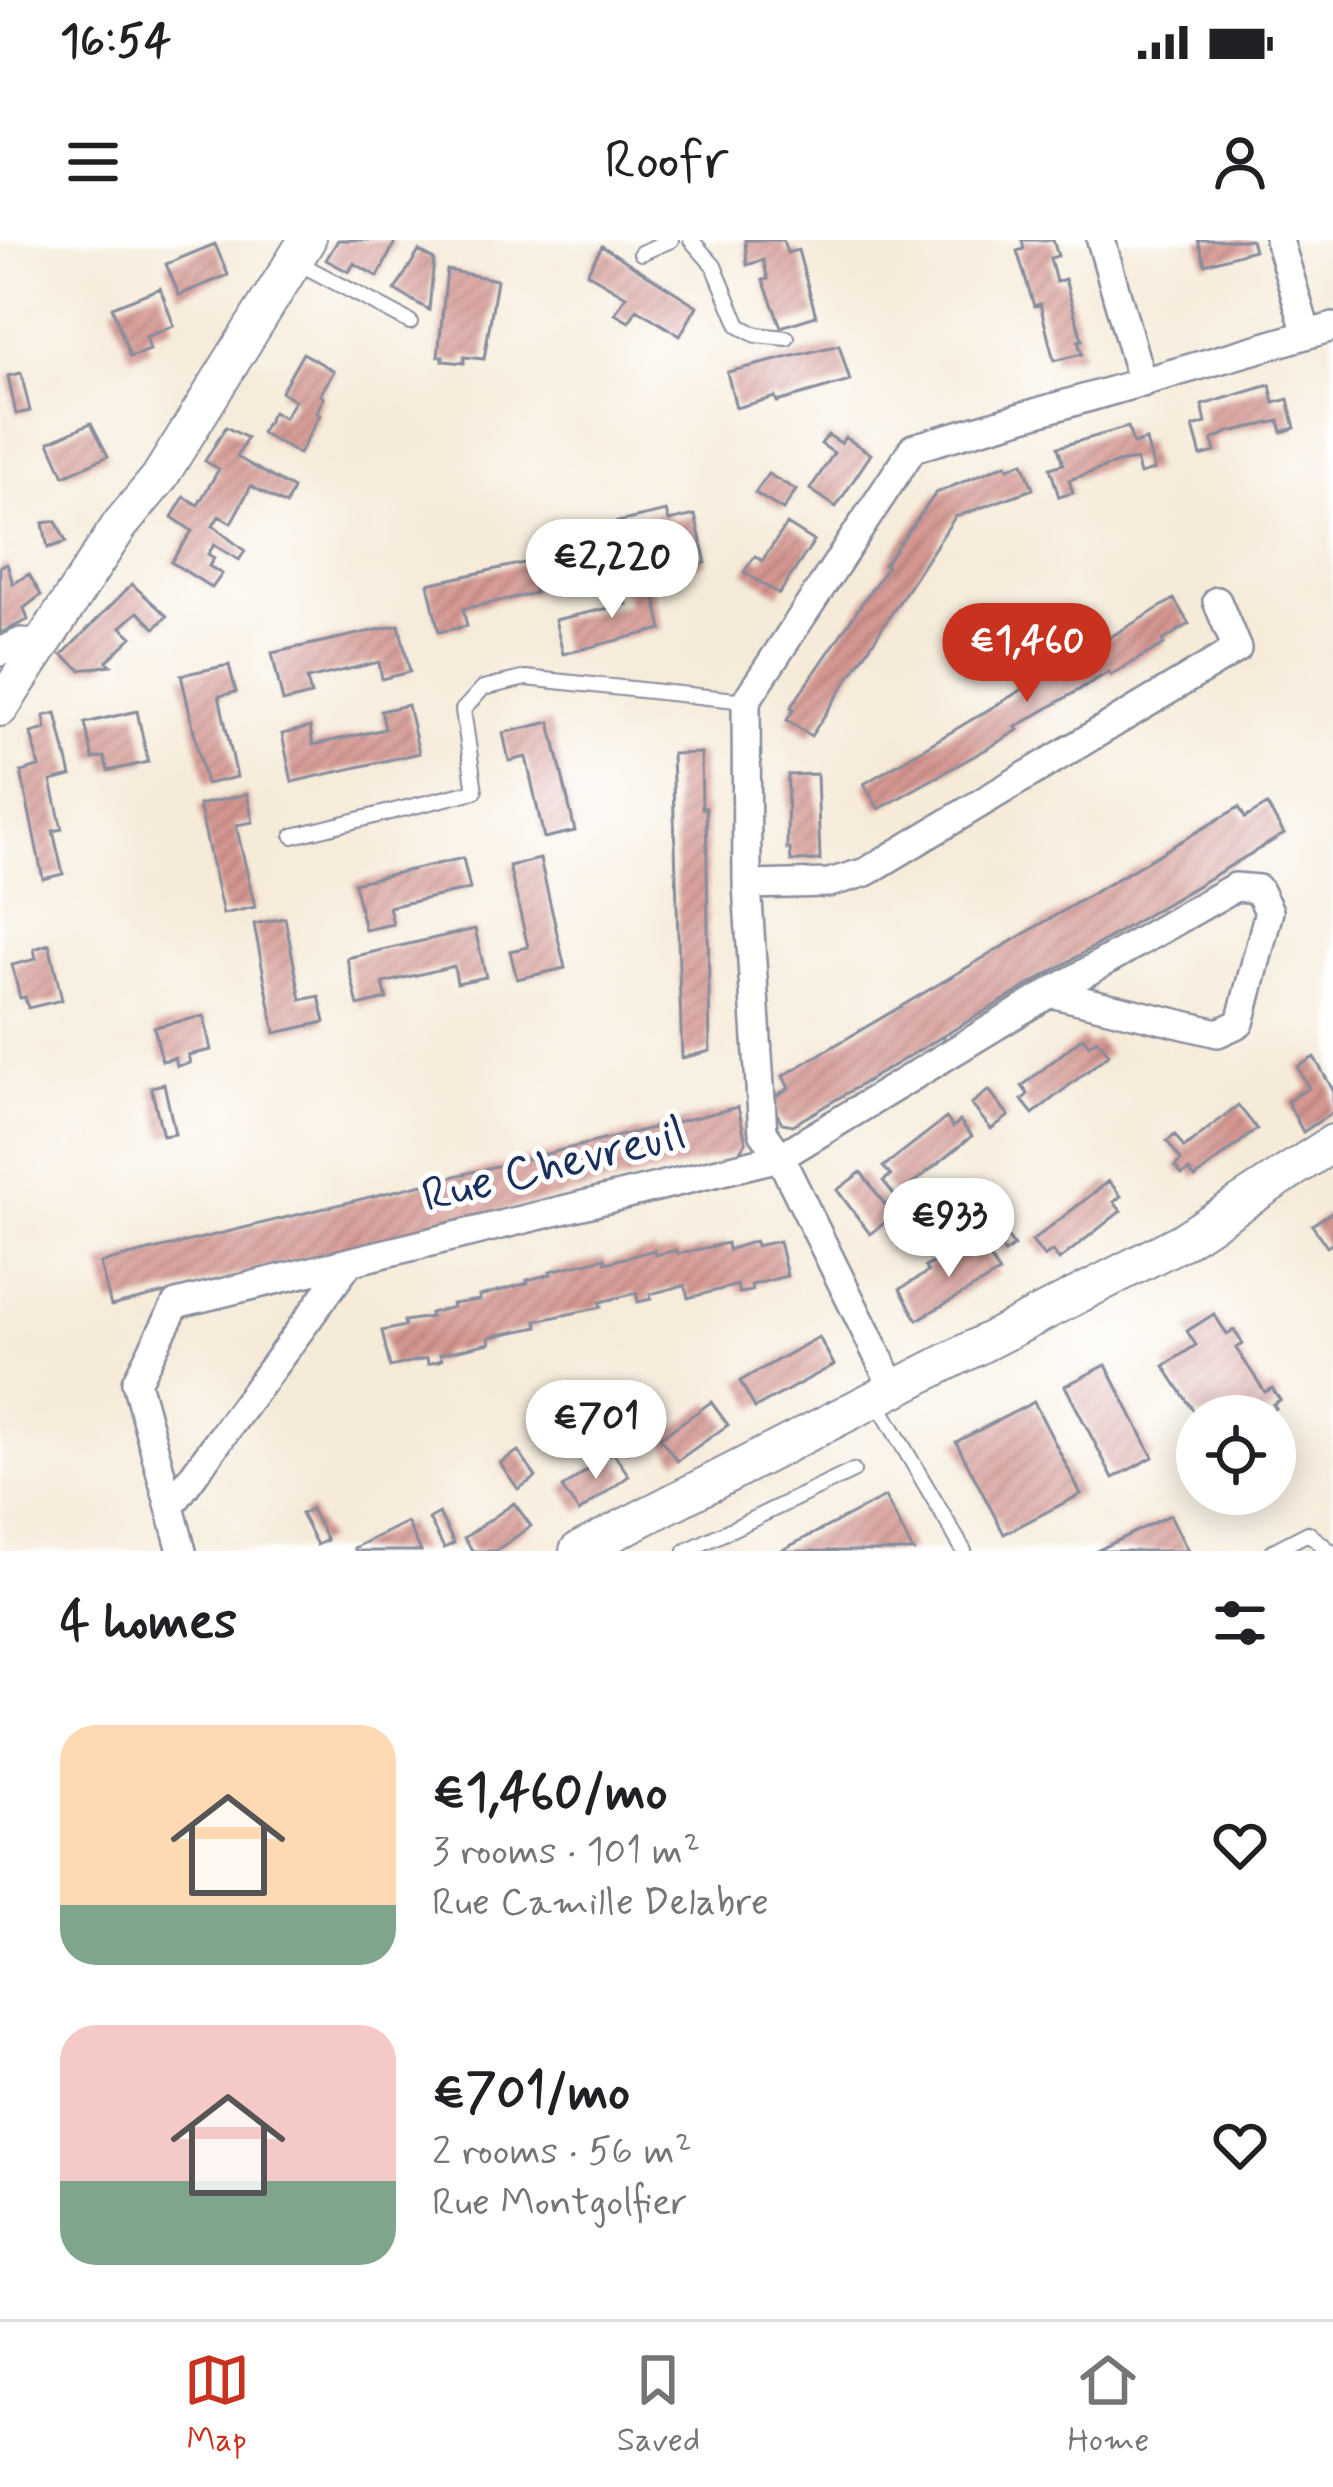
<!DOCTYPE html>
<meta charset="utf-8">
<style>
body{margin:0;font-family:Mynerve,sans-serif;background:#f6f6f6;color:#202124;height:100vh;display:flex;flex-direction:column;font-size:45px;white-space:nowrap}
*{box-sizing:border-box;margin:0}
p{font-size:39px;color:#757577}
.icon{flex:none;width:66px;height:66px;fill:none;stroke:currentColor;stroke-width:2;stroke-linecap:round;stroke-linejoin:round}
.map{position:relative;height:1311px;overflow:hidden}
.panel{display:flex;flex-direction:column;background:#fff;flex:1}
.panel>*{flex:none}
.buttons{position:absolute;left:1176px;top:1155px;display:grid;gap:24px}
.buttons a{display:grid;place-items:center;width:120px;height:120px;border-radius:50%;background:#fff;box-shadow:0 6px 30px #0003;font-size:60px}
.price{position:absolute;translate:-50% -102px;padding:0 27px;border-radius:42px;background:#fff;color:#222;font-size:39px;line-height:78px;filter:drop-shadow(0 3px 6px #0008)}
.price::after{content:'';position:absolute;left:50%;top:72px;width:36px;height:27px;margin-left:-18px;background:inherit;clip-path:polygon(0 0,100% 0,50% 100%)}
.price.active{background:#c8321e;color:#fff}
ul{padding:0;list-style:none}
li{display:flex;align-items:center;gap:36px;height:300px;padding:0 60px}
li span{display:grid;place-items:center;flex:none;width:336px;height:240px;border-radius:36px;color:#555}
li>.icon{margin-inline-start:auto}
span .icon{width:144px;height:144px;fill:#fffc;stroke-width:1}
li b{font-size:51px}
h2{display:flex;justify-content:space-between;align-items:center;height:144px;padding:0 60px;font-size:51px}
.status{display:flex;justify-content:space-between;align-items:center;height:84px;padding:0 60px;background:#fff;direction:ltr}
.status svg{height:33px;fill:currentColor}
header{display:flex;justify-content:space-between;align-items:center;height:156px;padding:0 60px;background:#fff;font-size:54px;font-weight:600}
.dock{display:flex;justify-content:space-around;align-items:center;height:168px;border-top:3px solid #e0e0e0;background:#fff;font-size:33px;color:#757577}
.dock a{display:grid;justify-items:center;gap:6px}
.dock .active{color:#c8321e}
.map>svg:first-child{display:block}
</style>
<div class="status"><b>16:54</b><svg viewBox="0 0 49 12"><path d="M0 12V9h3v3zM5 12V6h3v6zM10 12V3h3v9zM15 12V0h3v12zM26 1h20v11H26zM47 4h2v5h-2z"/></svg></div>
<header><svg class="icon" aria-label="menu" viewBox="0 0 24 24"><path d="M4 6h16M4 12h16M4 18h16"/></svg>Roofr<svg class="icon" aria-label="person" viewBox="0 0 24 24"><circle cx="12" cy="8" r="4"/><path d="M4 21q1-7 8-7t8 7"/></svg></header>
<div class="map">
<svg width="1333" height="1311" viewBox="0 0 1333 1311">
<defs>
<pattern id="building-hatch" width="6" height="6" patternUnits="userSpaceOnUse" patternTransform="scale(3)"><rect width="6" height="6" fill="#d69791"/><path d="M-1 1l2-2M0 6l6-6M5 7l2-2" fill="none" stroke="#ad7c7a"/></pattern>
</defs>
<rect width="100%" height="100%" fill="#fff"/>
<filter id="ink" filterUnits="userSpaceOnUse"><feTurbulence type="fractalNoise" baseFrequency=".00833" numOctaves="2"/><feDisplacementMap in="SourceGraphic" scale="24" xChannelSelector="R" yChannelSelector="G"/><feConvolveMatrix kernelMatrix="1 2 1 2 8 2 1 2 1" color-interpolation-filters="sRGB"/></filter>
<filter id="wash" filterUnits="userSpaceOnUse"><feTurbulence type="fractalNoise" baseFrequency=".004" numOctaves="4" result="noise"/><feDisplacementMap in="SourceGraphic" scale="48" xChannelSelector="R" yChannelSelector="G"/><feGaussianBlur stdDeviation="2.7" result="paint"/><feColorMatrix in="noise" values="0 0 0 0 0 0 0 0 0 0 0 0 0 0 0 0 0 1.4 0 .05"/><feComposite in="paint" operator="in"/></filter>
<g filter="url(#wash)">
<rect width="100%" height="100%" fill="#f6ebd9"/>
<g id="blocks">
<path fill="url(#building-hatch)" d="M 338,0 L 396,0 L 378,37 L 354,23 L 349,32 L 326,20 Z
M 745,0 L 783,0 L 787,13 L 798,10 L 816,76 L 781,87 L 763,40 L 768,39 L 763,20 L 747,25 Z
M 1022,0 L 1053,0 L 1058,16 L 1050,18 L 1056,42 L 1065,39 L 1082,100 L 1078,101 L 1082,114 L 1054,121 L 1040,64 L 1034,66 L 1017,11 L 1024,9 Z
M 1198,0 L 1251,0 L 1254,10 L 1205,24 Z
M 215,4 L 228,35 L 179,55 L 166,24 Z
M 602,6 L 697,66 L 680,96 L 637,69 L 629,82 L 615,74 L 626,56 L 587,33 Z
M 419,11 L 434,20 L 429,70 L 395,50 Z
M 447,30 L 497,40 L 484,119 L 464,117 L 464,123 L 443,121 L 443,116 L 438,116 Z
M 160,48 L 174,86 L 146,97 L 150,110 L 130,117 L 112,67 Z
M 839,105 L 850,141 L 777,162 L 775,157 L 736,168 L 727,132 Z
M 303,113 L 334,131 L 320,155 L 324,158 L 316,172 L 320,175 L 299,214 L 261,193 L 273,172 L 284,178 L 295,160 L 281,152 Z
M 21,133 L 30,171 L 16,174 L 8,136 Z
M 1270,145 L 1274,163 L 1288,159 L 1295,188 L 1282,192 L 1279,181 L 1229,192 L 1212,200 L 1215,212 L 1201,216 L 1193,187 L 1206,183 L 1202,165 Z
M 91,183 L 108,216 L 64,236 L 49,202 Z
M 226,187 L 247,198 L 237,217 L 293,249 L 286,265 L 251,246 L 231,283 L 219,276 L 213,286 L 245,311 L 239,320 L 214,305 L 208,314 L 214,318 L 209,326 L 222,334 L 212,348 L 171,322 L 192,291 L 172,277 L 184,257 L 198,265 L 219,229 L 205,221 Z
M 1128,187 L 1133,204 L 1146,200 L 1154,230 L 1140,234 L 1136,220 L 1118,223 L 1069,240 L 1073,253 L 1059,257 L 1050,228 L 1063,224 L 1058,207 Z
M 828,195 L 841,203 L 845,197 L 871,214 L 836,267 L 810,249 L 834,213 L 821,204 Z
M 1023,222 L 1033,249 L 955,277 L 811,496 L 787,480 L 794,469 L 791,467 L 887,327 L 884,325 L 936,253 L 1006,224 L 1008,228 Z
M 768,234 L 796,250 L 783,270 L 755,253 Z
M 666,271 L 669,281 L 695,275 L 706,323 L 678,330 L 672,302 L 600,318 L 605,335 L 576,342 L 566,294 Z
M 56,281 L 66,302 L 48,308 L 43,283 Z
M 787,284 L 814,301 L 779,354 L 744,332 L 755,316 L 762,321 Z
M 528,322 L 535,353 L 463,369 L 467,386 L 439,392 L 428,344 Z
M 7,324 L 13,344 L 29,334 L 41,355 L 24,368 L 28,380 L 0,393 L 0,326 Z
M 651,339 L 662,389 L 563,414 L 555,380 L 627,364 L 623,346 Z
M 132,344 L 167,376 L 155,388 L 138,372 L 121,387 L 132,397 L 107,421 L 111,425 L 81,430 L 62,415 Z
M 1174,359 L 1189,384 L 1162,401 L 1164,404 L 1111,435 L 1109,432 L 1016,487 L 1018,490 L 992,506 L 879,569 L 864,544 Z
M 399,385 L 410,432 L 382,439 L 379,422 L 307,439 L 311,455 L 283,462 L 272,413 Z
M 229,425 L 236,452 L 219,456 L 237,537 L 206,544 L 181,435 Z
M 408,465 L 419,513 L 292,542 L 282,494 L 310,487 L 313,505 L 385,489 L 381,471 Z
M 137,471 L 148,522 L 108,531 L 104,517 L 93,519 L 85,483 Z
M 56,473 L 71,536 L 51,541 L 62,589 L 53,591 L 63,634 L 43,639 L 21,532 L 39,527 L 31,493 L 46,489 L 44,476 Z
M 550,482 L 575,591 L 544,598 L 526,517 L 509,521 L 503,493 Z
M 701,513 L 702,568 L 706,568 L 710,811 L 682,818 L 672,514 Z
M 817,534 L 820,620 L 791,621 L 790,609 L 787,609 L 788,535 Z
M 247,554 L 253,582 L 236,585 L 255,667 L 223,674 L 199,565 Z
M 1267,565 L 1284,594 L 793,885 L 782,883 L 769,860 L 789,848 L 783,836 L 1239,567 L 1245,578 Z
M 463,618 L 470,649 L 389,667 L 393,684 L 365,690 L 354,643 Z
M 540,619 L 565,728 L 517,739 L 510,711 L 528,707 L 509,626 Z
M 285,678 L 301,760 L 319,756 L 325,782 L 275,793 L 254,684 Z
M 475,689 L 486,737 L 457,743 L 454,726 L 383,743 L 387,759 L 358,766 L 347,718 Z
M 49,704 L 62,760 L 28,768 L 25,757 L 20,758 L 12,725 L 36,719 L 34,709 Z
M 204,776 L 211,810 L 188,815 L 190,823 L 177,826 L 175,818 L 162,821 L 154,787 Z
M 1083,797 L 1089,805 L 1097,799 L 1109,814 L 1033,874 L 1022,860 L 1028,854 L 1022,846 Z
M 1314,817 L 1333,850 L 1333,872 L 1303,892 L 1287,861 L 1309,848 L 1297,827 Z
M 164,844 L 175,894 L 163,896 L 151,847 Z
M 989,850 L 1009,876 L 991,889 L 971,864 Z
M 1238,865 L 1257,889 L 1195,938 L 1189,930 L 1182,935 L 1175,926 L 1181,920 L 1167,901 L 1175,895 L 1184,908 Z
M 738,867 L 746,902 L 739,913 L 111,1066 L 100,1023 Z
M 946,878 L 953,887 L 960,881 L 972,896 L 896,957 L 883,941 L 891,935 L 883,927 Z
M 861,932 L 885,965 L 896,957 L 911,974 L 908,977 L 913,985 L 906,990 L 895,975 L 870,994 L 837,950 Z
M 1109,941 L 1121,956 L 1114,962 L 1121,971 L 1059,1020 L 1052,1011 L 1044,1017 L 1032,1001 Z
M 1333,971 L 1333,1003 L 1327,1007 L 1312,985 Z
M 995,980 L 1014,1006 L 1005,1013 L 985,987 Z
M 755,1001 L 756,1006 L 779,1001 L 787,1036 L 751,1045 L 752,1051 L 739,1053 L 737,1045 L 688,1058 L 685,1045 L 650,1054 L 651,1059 L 638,1062 L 636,1053 L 600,1062 L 601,1067 L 536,1081 L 538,1087 L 489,1097 L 490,1103 L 440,1114 L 442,1120 L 428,1124 L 427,1118 L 390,1127 L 382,1091 L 405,1086 L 404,1081 L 431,1077 L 430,1073 L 453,1067 L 452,1064 L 480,1060 L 479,1056 L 528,1043 L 527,1040 L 551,1034 L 550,1031 L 605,1018 L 606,1023 L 654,1010 L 655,1015 L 677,1010 L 678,1014 L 727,1003 L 728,1010 Z
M 981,1003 L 999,1033 L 917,1080 L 900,1049 L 928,1032 L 925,1027 L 950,1014 L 952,1019 Z
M 1214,1074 L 1227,1094 L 1234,1090 L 1243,1104 L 1236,1108 L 1265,1152 L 1272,1148 L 1280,1160 L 1273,1164 L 1276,1168 L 1264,1176 L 1197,1176 L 1164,1126 L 1196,1105 L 1187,1091 Z
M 819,1097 L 834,1125 L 755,1168 L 740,1141 Z
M 1106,1125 L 1153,1217 L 1113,1238 L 1065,1146 Z
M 711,1162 L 728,1185 L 677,1221 L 660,1198 Z
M 1034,1162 L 1081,1254 L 1004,1294 L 956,1202 Z
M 626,1174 L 645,1201 L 626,1213 L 608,1187 Z
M 518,1211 L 536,1237 L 518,1249 L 500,1223 Z
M 613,1212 L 629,1236 L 579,1272 L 562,1248 Z
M 885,1257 L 913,1311 L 780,1311 Z
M 514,1263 L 531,1286 L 496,1311 L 473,1311 L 464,1298 Z
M 311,1269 L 327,1300 L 317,1305 L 301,1274 Z
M 439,1273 L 454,1303 L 444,1308 L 429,1279 Z
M 1170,1275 L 1188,1311 L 1096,1311 Z
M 407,1282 L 421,1311 L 356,1311 L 354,1308 Z"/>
</g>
</g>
<g filter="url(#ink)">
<use href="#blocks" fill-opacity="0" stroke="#888d9c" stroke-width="3"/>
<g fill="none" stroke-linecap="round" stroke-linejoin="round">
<defs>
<path id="lane" d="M 691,0 L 714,26 L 739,86 L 756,95 L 787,98
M 641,13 L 671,0
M 295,21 L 410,82
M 293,596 L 475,551 L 463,470 L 483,448 L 526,438 L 746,461
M 876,1160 L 964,1311
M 686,1311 L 853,1231
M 1273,1311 L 1308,1293 L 1330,1311"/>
<path id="street" d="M 1101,0 L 1142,143
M 1279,0 L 1307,94
M 0,412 L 21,402 L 42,406
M 747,645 L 829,643 L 866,632 L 1237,409 L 1217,361
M 349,1023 L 170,1267 L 136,1142 L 176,1064 L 780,917 L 1050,753 L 1235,647 L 1258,649 L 1269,671 L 1240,783 L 1218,793 L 1050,753
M 893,1147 L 780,917 L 763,892 L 747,645 L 746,461 L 913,208 L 1333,87
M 170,1267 L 182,1311"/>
<path id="secondary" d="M 0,468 L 120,285 L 159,238 L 307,0
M 578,1311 L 1181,1002 L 1333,903"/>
</defs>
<use href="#lane" stroke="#888d9c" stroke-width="18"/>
<use href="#street" stroke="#888d9c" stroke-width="32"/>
<use href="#secondary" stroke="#888d9c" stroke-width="40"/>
<use href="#lane" stroke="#fff" stroke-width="14"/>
<use href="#street" stroke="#fff" stroke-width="27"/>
<use href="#secondary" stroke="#fff" stroke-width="36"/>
</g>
</g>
<g text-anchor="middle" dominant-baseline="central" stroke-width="10" stroke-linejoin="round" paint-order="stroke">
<g font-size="48" fill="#1b2f5e" stroke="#fff">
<text transform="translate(554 926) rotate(-14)">Rue Chevreuil</text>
</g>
</g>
</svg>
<div class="buttons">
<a><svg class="icon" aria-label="locate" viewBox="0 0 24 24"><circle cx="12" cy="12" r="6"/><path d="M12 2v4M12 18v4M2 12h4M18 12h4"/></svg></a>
</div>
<b class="price" style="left:612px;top:381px">€2,220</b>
<b class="price active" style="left:1027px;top:465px">€1,460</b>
<b class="price" style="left:949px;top:1040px">€933</b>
<b class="price" style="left:596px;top:1242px">€701</b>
</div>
<section class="panel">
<h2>4 homes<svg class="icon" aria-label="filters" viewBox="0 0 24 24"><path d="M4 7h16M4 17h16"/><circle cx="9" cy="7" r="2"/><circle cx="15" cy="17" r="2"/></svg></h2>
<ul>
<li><span style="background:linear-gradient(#ffd9b3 75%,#7fa58c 0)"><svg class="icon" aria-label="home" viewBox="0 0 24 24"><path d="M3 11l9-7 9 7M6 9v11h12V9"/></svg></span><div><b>€1,460/mo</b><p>3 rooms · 101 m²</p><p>Rue Camille Delabre</p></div><svg class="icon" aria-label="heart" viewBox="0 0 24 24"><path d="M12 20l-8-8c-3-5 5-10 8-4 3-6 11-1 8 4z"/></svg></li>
<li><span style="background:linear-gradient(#f6c9c9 65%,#7fa58c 0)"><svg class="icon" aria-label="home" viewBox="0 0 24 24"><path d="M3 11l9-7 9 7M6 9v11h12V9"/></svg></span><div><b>€701/mo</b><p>2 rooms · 56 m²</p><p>Rue Montgolfier</p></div><svg class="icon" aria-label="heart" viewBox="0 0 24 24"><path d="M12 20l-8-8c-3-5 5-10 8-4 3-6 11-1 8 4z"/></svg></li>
</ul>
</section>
<nav class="dock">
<a class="active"><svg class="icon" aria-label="map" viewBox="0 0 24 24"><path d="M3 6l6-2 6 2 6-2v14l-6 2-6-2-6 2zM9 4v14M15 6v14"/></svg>Map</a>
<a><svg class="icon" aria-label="saved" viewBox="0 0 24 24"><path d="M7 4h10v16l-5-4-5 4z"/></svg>Saved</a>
<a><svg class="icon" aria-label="home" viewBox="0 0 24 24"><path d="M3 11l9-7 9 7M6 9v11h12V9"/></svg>Home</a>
</nav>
